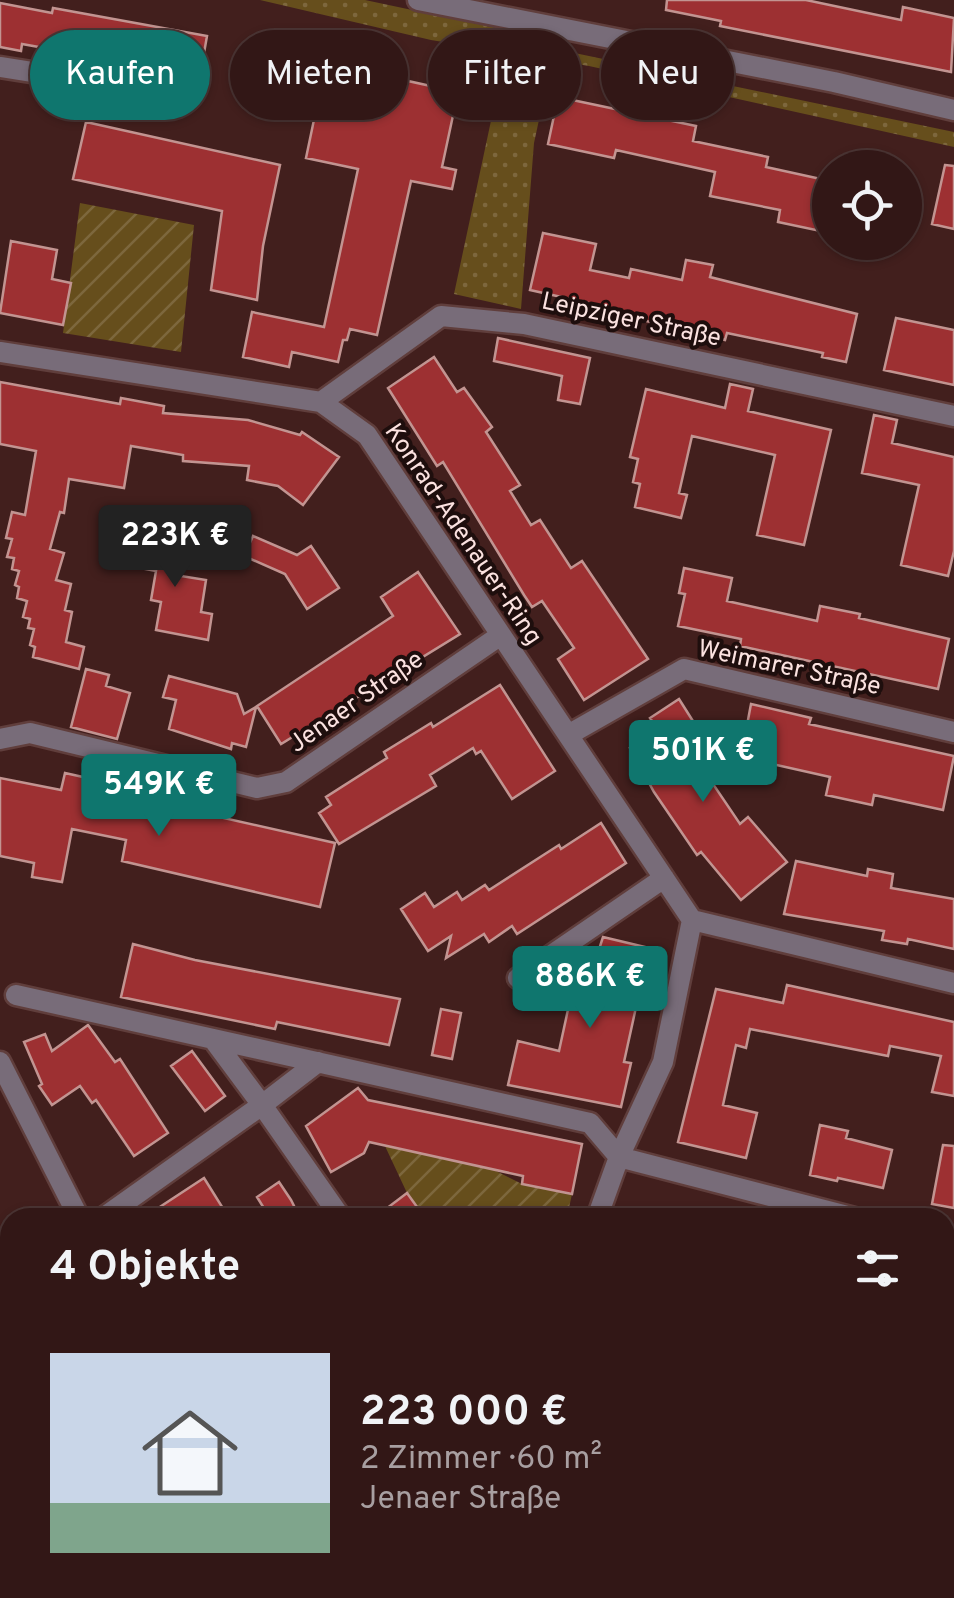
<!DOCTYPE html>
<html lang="de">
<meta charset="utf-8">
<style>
body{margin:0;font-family:Overpass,sans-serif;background:#3d2423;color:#f1f3f6;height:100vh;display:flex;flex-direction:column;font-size:38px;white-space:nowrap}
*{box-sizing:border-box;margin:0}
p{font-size:32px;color:#a89fa1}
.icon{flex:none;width:55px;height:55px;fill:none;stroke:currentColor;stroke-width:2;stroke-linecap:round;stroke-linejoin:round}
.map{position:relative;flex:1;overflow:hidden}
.sheet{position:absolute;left:0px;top:1208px;width:955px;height:392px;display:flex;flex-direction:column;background:#321716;border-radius:30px 30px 0 0;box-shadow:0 2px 8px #0004,0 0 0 2px #4d3635}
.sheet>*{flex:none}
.guide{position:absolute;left:30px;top:30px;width:895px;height:90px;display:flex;gap:20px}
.fabs{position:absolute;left:812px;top:150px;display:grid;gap:20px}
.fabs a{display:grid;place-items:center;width:110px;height:110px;border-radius:50%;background:#321716;box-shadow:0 2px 8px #0004,0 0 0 2px #4d3635;font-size:50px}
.price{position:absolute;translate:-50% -85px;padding:0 22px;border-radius:10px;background:#0f766e;color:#fff;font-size:32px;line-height:65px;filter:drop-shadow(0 2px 5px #0008)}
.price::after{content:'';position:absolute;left:50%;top:60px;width:30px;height:22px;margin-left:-15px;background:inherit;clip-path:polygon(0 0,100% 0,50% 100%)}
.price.selected{background:#222;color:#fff}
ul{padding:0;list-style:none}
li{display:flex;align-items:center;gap:30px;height:250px;padding:0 50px}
li span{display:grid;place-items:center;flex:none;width:280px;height:200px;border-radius:0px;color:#555}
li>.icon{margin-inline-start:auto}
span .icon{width:120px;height:120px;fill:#fffc;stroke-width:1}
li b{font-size:42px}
h2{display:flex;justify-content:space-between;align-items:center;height:120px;padding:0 50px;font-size:42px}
.tag{padding:0 35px;border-radius:45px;background:#321716;box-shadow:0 2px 8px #0004,0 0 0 2px #4d3635;font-size:35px;line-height:90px}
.tag.selected{background:#0f766e;color:#fff}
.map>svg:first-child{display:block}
</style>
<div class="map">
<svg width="954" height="1598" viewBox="0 0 954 1598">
<defs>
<pattern id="cemetery-stones" width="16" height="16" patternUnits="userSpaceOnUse" patternTransform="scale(2.5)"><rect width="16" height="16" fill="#664e1c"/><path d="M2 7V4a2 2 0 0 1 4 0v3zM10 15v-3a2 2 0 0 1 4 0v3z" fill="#7d673d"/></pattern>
<pattern id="park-dots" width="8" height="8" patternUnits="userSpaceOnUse" patternTransform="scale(2.5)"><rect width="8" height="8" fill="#664e1c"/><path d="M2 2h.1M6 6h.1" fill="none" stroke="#7d673d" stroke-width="1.8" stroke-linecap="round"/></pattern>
<pattern id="garden-furrows" width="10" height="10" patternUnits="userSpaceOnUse" patternTransform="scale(2.5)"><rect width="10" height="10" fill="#664e1c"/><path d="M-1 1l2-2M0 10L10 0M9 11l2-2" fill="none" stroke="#7d673d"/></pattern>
</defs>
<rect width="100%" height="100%" fill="#421f1d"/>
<path fill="url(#cemetery-stones)" d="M 0,1273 L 10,1273 L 10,1590 L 324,1590 L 323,1598 L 0,1598 Z"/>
<path fill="url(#park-dots)" d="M 260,0 L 365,0 L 554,40 L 565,51 L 954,132 L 954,147 L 589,66 L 431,40 Z
M 488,79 L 545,92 L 534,143 L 521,309 L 454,294 L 495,102 Z
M 954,1435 L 954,1589 L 950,1598 L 898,1598 L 883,1590 L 945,1590 L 945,1444 L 947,1436 Z"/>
<path fill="url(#garden-furrows)" d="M 80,203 L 194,225 L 181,352 L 63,333 Z
M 385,1146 L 490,1168 L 522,1184 L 572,1194 L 567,1217 L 425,1217 L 407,1193 Z"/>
<path fill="#9d3032" stroke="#c29491" stroke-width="2.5" d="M 667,0 L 806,0 L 901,20 L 903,7 L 954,18 L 951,72 L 720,26 L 721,21 L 666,10 Z
M 0,3 L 52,13 L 53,8 L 207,36 L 200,76 L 22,44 L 21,51 L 0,47 Z
M 249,46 L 458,92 L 442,167 L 456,170 L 452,189 L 411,181 L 377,335 L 350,329 L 347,340 L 343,340 L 338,362 L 292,352 L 289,367 L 243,357 L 252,312 L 324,327 L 358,169 L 306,158 L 315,115 L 266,104 L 267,100 L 239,94 Z
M 558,97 L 696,126 L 693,141 L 768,157 L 766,167 L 830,181 L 830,233 L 778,222 L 780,210 L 710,196 L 715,172 L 616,150 L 614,158 L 548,144 Z
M 86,122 L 280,165 L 263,246 L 257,300 L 211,290 L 222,211 L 73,179 Z
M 945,165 L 954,166 L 954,229 L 932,224 Z
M 543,233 L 596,244 L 590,270 L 629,278 L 631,269 L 682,280 L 686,260 L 713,265 L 710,277 L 857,314 L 846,362 L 822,357 L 823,353 L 727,333 L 725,340 L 682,331 L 683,329 L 605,312 L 606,307 L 530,290 Z
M 11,241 L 57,250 L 52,279 L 71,283 L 63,325 L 0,313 Z
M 896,318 L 954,330 L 954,385 L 884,370 Z
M 498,338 L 590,358 L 580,404 L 558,400 L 562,376 L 494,361 Z
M 434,357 L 457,392 L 464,388 L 492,427 L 486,432 L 520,485 L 510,491 L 531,525 L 540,520 L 571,568 L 582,561 L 648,659 L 584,700 L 558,659 L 574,648 L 542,601 L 532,607 L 524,595 L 443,462 L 437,466 L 388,388 Z
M 0,382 L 120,404 L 121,398 L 164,406 L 163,413 L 248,420 L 300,435 L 302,432 L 339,457 L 303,505 L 278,486 L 247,480 L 249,466 L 183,461 L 183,455 L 131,446 L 124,488 L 69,479 L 64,513 L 60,512 L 50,549 L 64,553 L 56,580 L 71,584 L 65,610 L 72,612 L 66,642 L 84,647 L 79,669 L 33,657 L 35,647 L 30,645 L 34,629 L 28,628 L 30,619 L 23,617 L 27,601 L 17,598 L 19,587 L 15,585 L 19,571 L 12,569 L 14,558 L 7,557 L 12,539 L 6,538 L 12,512 L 25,515 L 36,451 L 0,444 Z
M 730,384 L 753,389 L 748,411 L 831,430 L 804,545 L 757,535 L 775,455 L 692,436 L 679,493 L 687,495 L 681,518 L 635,507 L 640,484 L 633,482 L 638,459 L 630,457 L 646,389 L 725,408 Z
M 874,415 L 897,420 L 892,443 L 954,457 L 954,551 L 948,576 L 901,565 L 919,485 L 862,473 Z
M 253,536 L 297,555 L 311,546 L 339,588 L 307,609 L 285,574 L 244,556 Z
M 142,537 L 187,548 L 181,576 L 206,580 L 201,612 L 212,614 L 208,640 L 156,630 L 161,602 L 151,600 L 156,571 L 135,567 Z
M 684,568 L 732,578 L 727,601 L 817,621 L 820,606 L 860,614 L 859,618 L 949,639 L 938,689 L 740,646 L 741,639 L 678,626 L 685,594 L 679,593 Z
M 418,572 L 460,634 L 281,744 L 257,706 L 393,616 L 381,597 Z
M 86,669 L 109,675 L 106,686 L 130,693 L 117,739 L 71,727 Z
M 169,676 L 237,694 L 244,714 L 256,707 L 246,747 L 232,743 L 231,749 L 169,729 L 176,700 L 163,697 Z
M 500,685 L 555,771 L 512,799 L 481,751 L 476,754 L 473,748 L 430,775 L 436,786 L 339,844 L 319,813 L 331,805 L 326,797 L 387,758 L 384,752 L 431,723 L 433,727 Z
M 679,699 L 703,737 L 686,744 L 740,824 L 748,817 L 787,862 L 741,900 L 701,852 L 697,855 L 654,792 L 630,748 L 659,731 L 650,718 Z
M 751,704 L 811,718 L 809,724 L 954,756 L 943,810 L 874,795 L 872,805 L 826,795 L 830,777 L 741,757 Z
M 65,773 L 110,783 L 108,792 L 335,843 L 320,907 L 122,861 L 126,840 L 72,829 L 62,882 L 32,877 L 34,863 L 0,856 L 0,778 L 61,790 Z
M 601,823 L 626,863 L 517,934 L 512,926 L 489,942 L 484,934 L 446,958 L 451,936 L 428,951 L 401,909 L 425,893 L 434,907 L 457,892 L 462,900 L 485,885 L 489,890 L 559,845 L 561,849 Z
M 796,861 L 867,876 L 868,869 L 893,874 L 891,888 L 954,899 L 954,949 L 908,939 L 907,944 L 882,940 L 884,931 L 784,914 Z
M 603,937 L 649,948 L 624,1062 L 631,1063 L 621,1107 L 508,1085 L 518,1041 L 559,1051 L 579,959 L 595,962 Z
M 133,944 L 195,960 L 400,999 L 389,1045 L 277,1022 L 275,1029 L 121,997 Z
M 787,985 L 954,1022 L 954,1096 L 932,1092 L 941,1056 L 890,1046 L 888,1056 L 750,1029 L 746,1048 L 736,1045 L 723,1105 L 757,1113 L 746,1158 L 678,1142 L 716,989 L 783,1003 Z
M 441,1009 L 461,1013 L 452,1059 L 432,1055 Z
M 88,1025 L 115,1062 L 120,1059 L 168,1133 L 134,1156 L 96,1100 L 92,1103 L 80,1086 L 52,1105 L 39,1086 L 42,1084 L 24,1042 L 45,1034 L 52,1051 Z
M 192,1051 L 225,1096 L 205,1111 L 171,1066 Z
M 358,1088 L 368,1100 L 582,1144 L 572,1194 L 522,1184 L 523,1176 L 369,1142 L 364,1153 L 331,1172 L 306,1126 Z
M 820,1125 L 848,1131 L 846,1138 L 892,1150 L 883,1188 L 838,1178 L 837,1181 L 810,1175 Z
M 943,1145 L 954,1146 L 954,1208 L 932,1204 Z
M 204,1178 L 229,1218 L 143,1218 Z
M 279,1182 L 291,1200 L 300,1218 L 270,1218 L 257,1197 Z
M 407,1193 L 425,1218 L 374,1218 Z"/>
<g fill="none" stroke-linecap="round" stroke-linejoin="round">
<defs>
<path id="minor" d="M 418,0 L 834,82 L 954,110
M 0,67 L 190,97
M 0,352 L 321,402 L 367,435 L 692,920 L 954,983
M 321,402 L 441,316 L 524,324 L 954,416
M 568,735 L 684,669 L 954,732
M 0,739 L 30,733 L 257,788 L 286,782 L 501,635
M 518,978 L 664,878
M 16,995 L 590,1123 L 619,1157 L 855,1218
M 213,1039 L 262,1105 L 318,1062
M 103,1218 L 262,1105 L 341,1218
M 597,1218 L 619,1157 L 663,1062 L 692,920
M 945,1240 L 954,1243
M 833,1590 L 848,1598"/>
<path id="tertiary" d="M 0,1062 L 79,1218
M 419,1590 L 433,1598"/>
</defs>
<use href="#minor" stroke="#603e3c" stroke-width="25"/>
<use href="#tertiary" stroke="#603e3c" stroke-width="25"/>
<use href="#minor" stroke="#786c79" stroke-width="20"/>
<use href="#tertiary" stroke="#786c79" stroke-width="20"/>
</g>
<g text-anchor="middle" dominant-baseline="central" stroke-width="8" stroke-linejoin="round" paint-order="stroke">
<g font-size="25" fill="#fbe2e0" stroke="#1e0e0d">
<text transform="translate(631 321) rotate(12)">Leipziger Straße</text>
<text transform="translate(462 535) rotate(56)">Konrad-Adenauer-Ring</text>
<text transform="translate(789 669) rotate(12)">Weimarer Straße</text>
<text transform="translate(357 703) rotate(-35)">Jenaer Straße</text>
</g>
</g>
</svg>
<div class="fabs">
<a><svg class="icon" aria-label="locate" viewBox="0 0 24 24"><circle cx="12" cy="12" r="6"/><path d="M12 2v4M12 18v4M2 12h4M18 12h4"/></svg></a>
</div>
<b class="price selected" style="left:175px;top:590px">223K €</b>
<b class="price" style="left:703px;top:805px">501K €</b>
<b class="price" style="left:159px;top:839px">549K €</b>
<b class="price" style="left:590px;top:1031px">886K €</b>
<div class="guide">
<a class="tag selected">Kaufen</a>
<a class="tag">Mieten</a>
<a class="tag">Filter</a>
<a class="tag">Neu</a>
</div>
<section class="sheet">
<h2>4 Objekte<svg class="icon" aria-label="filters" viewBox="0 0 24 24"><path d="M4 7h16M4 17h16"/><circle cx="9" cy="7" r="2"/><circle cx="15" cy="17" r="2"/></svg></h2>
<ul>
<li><span style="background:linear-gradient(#c9d6e8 75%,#7fa58c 0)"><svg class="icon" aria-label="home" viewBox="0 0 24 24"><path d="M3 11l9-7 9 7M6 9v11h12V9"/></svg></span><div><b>223 000 €</b><p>2 Zimmer · 60 m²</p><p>Jenaer Straße</p></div></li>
</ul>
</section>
</div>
